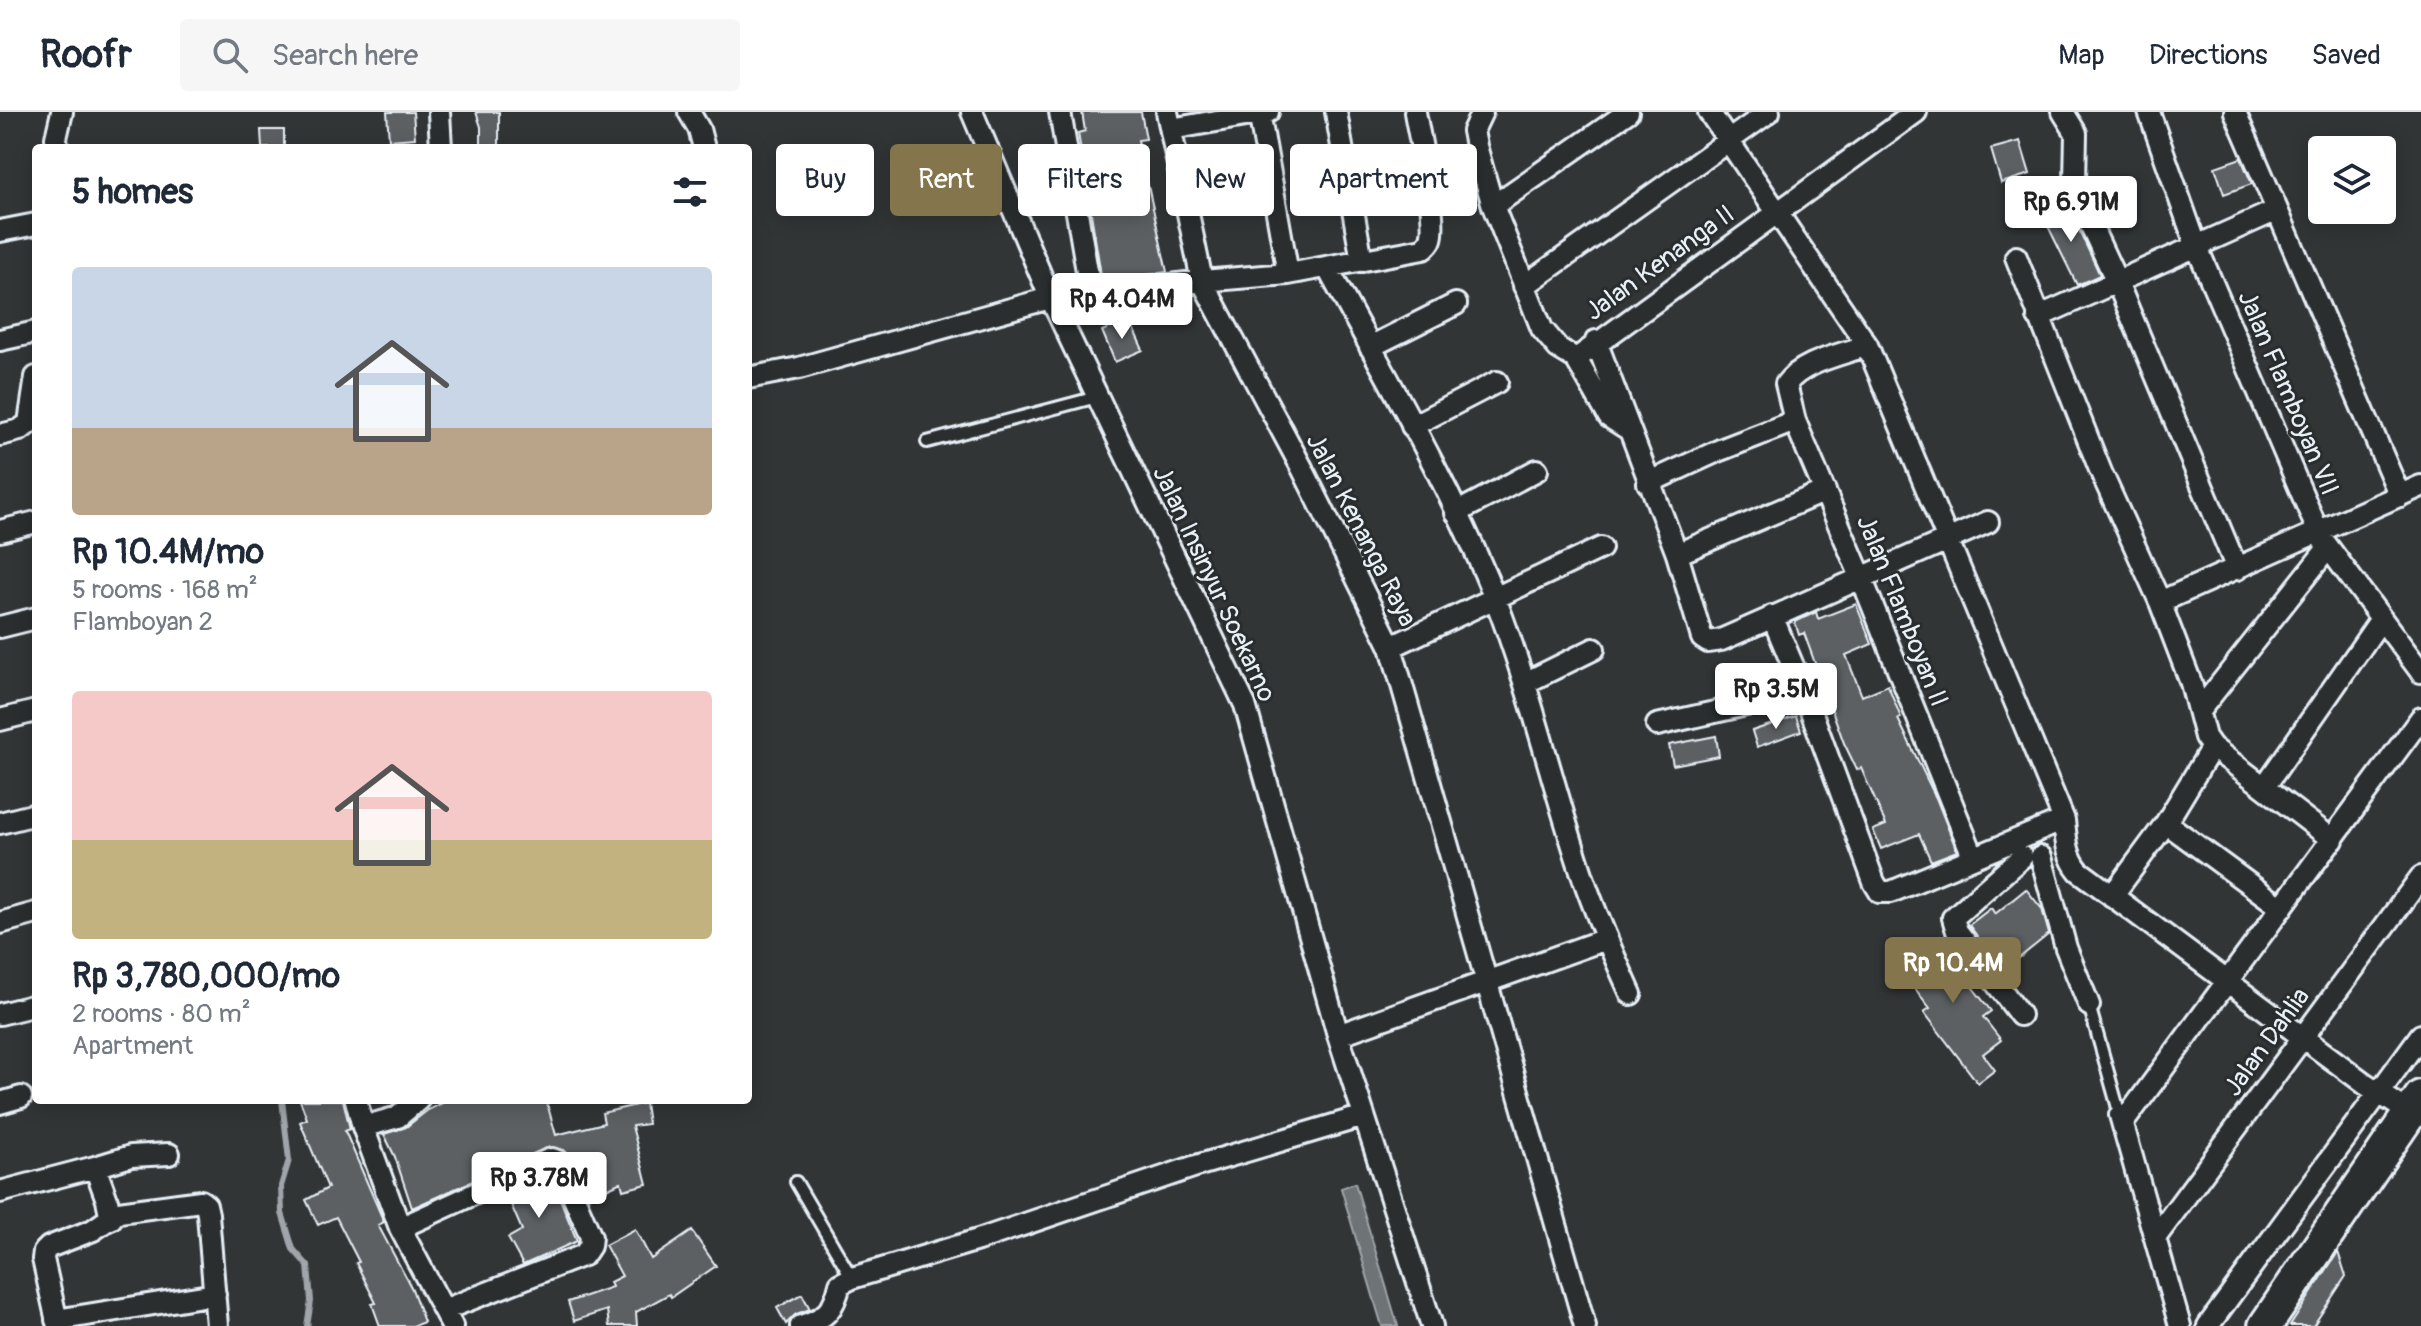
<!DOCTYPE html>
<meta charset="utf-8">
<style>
body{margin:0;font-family:Pangolin,sans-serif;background:#f6f6f7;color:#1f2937;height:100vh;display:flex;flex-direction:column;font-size:30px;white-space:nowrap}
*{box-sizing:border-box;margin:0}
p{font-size:26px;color:#747a83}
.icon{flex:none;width:44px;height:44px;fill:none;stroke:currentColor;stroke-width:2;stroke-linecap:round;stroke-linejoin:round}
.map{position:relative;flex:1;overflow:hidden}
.sheet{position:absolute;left:32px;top:32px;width:720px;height:960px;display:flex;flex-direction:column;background:#fff;border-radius:8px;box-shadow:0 4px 20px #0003}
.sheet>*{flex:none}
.top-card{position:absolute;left:776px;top:32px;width:760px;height:72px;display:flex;gap:16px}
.fabs{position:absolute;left:2308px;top:24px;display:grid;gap:16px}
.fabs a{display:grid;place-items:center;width:88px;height:88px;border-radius:8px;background:#fff;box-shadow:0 4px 20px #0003;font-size:40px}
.price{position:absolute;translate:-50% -68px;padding:0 18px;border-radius:8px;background:#fff;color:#222;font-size:26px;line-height:52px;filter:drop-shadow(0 2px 4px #0008)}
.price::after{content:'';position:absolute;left:50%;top:48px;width:24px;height:18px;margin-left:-12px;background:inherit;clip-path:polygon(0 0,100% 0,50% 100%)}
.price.on{background:#84754c;color:#fff}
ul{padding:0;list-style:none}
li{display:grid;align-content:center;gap:16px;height:424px;padding:0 40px}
li span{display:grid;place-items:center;height:248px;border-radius:8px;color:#555}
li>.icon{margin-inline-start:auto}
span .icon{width:144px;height:144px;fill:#fffc;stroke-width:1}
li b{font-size:34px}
h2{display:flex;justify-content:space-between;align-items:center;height:96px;padding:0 40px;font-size:34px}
.tag{padding:0 28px;border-radius:8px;background:#fff;box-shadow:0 4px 20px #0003;font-size:28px;line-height:72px}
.tag.on{background:#84754c;color:#fff}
header{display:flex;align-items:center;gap:48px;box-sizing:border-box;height:112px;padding:0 40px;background:#fff;border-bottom:2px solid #e0e1e3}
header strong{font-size:38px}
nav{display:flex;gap:44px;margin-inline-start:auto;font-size:28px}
.search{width:560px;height:72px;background:#f6f6f7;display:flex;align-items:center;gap:20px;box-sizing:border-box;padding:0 28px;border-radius:8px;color:#747a83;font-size:30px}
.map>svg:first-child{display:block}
</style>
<header>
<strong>Roofr</strong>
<div class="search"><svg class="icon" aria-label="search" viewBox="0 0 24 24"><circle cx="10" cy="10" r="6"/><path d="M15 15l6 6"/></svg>Search here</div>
<nav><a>Map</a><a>Directions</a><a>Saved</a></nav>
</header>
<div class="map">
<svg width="2421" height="1214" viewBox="0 0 2421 1214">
<rect width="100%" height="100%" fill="#323536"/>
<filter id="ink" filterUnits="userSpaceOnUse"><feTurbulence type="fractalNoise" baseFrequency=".0125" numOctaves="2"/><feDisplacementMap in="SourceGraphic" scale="16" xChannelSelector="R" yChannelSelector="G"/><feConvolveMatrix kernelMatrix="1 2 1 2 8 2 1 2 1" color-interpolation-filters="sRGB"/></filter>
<g filter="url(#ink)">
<path fill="#6e7376" stroke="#9fa5aa" stroke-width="2" d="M 1355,1071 L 1398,1214 L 1382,1214 L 1341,1076 Z"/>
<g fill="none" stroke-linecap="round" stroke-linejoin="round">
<path stroke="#9fa5aa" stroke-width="6" d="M 282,988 L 289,1048 L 281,1074 L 282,1101 L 293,1137 L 308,1154 L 311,1189 L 307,1214"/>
</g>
<path fill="#5c6063" stroke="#e8f1f8" stroke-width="2" d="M 387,0 L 413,0 L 415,26 L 389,28 Z
M 476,0 L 499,0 L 499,36 L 481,36 L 481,15 Z
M 1082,0 L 1141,0 L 1146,27 L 1138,28 L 1167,160 L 1102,169 L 1078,21 L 1085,19 Z
M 261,18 L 284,18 L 284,36 L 262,36 Z
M 2020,29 L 2030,62 L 2001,71 L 1991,37 Z
M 2241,46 L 2252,72 L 2224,82 L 2215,55 Z
M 2120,67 L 2130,91 L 2101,104 L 2091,80 Z
M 2066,90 L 2100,163 L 2077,173 L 2042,102 Z
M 1129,207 L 1143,238 L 1115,250 L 1102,219 Z
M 1856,492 L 1872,532 L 1846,543 L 1862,584 L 1888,573 L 1901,606 L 1898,607 L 1936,686 L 1957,739 L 1931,749 L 1919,722 L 1881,737 L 1873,718 L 1886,713 L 1861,656 L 1857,658 L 1844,631 L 1804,521 L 1799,523 L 1795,510 L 1816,500 L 1818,507 Z
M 1796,604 L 1801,619 L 1757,635 L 1752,619 Z
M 1716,624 L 1719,644 L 1673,653 L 1669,633 Z
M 2026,777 L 2042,797 L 2049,822 L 2003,859 L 1969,813 L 1991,796 L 1995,802 Z
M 1940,824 L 1946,831 L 1948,829 L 1959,843 L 1952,849 L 1991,899 L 1983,905 L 2001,928 L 1983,942 L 1995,958 L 1978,971 L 1924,900 L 1930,896 L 1898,855 Z
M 300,988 L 343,988 L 350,1017 L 345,1019 L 384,1110 L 378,1113 L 412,1177 L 424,1210 L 413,1214 L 380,1214 L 372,1192 L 376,1191 L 356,1151 L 359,1150 L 336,1105 L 318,1113 L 306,1088 L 328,1076 L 300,1010 L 307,1007 Z
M 448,988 L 546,988 L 556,1023 L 604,1011 L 602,1001 L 645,991 L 648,1012 L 632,1014 L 647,1072 L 623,1078 L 621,1070 L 588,1086 L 570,1044 L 564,1038 L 549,1035 L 412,1096 L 395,1045 L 384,1022 L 406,1015 L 428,998 Z
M 550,1062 L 577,1129 L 523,1153 L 508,1126 L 522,1118 L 506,1081 Z
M 635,1117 L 651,1147 L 692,1119 L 716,1154 L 671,1185 L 669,1182 L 636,1200 L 637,1214 L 609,1214 L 607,1198 L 574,1209 L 568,1190 L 612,1175 L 610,1170 L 622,1164 L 605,1133 Z
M 2338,1140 L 2346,1164 L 2313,1214 L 2290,1214 Z
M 802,1182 L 810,1197 L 796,1202 L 786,1212 L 777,1196 Z"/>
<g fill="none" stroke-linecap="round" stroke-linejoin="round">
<defs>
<path id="lane" d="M 927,330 L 1097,285
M 2089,893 L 2120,1003
M 796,1070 L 852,1166"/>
<path id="street" d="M 439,0 L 441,36
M 689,0 L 699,17 L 704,36
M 972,0 L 1051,187 L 1245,593 L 1338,923 L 1432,1214
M 1060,0 L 1091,183 L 1202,169 L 1288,162 L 1423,137 C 1427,133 1430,131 1431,127 C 1438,108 1419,24 1415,0
M 1167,0 L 1202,169 L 1302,356 L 1391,535 L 1585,1214
M 1259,0 L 1288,162
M 1336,0 L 1362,149
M 1482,0 L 1473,19 L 1476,34 L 1493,94 L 1542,217 L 1558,236 L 1576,247 L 1609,305 L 1628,317
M 1709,0 L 1867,233 L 2064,708 C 2066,727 2066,743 2079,759 L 2364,971 L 2410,1001
M 2063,0 L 2076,21 L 2075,70 L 2081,92 L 2117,170 L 2237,457
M 2149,0 L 2196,133 L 2320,424 L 2421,560
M 2235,0 L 2400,384
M 1171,17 L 1268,0
M 57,36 L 56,26 L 62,0
M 1493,94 L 1628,0
M 0,119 L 36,112
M 2016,145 L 2101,360 L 2160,490 L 2191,571 L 2205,625 L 2212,635 L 2333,728
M 1327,155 C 1385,263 1449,371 1495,486 C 1529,573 1550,664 1579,753 C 1593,797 1612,840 1631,882
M 1524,174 L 1769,0
M 2038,205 L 2275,99
M 0,228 L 36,220
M 1596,229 L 1677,442 L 1702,526 L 1708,530 L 1721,528 L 1988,410
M 1867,233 C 1842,243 1803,249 1786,272 L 1795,309 L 1861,465 L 1973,744
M 1370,235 L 1456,192
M 1576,247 L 1916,0
M 748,266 L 799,256 L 1050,186
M 1412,314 L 1497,270
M 0,323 L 20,318 L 29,311 L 36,265
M 1648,371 L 1720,338 L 1795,309
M 1456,401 L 1537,358
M 0,419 L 36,410
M 1677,442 L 1825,379
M 2160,490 L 2421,374
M 1772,504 L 1804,580 L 1874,770 L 1880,780 L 1891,780 L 2064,708
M 0,515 L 36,506
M 1391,535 L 1601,436
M 1525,571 L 1594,537
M 2199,599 L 2328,436
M 0,608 L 36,599
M 1657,613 L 1804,580
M 2265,674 L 2381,507
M 0,711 L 36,702
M 2166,711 L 2282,796
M 2041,745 L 2066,836 L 2089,893
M 2112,784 L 2166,711 L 2212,635
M 0,811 L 36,801
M 0,902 L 36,893
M 2020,903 L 1957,819 L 1953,806 L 2022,745
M 1338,923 L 1606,827
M 356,988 L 363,1015 L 400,1116 L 452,1214
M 0,991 L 21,985
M 2120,1003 L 2180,1214
M 2123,1011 L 2421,606
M 363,1015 L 398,1005 L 418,988
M 95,1055 L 131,1044 L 169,1042
M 0,1080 L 95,1055 L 107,1088 L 111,1107
M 400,1116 L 546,1049 L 552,1047 L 559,1050 L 591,1125 L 590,1134 L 584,1143 L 446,1197
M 2155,1126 L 2421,765
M 56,1208 L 215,1182
M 58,1214 L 43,1147 L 44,1140 L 49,1135 L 93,1118 L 119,1100 L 201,1089 L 206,1093 L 208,1102 L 217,1214
M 801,1214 C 827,1206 834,1197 840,1172 L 852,1166 L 978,1128 L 1196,1054 L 1364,1004
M 2208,1214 L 2421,923"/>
<path id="primary" d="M 2265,1214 L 2421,985"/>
</defs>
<use href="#lane" stroke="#e8f1f8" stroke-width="16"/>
<use href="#street" stroke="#e8f1f8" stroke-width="26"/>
<use href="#primary" stroke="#e8f1f8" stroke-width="38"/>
<use href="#lane" stroke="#2a2d2e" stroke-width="10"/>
<use href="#street" stroke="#2a2d2e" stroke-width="20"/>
<use href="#primary" stroke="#2a2d2e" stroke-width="32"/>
</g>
</g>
<g text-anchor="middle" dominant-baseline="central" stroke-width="6" stroke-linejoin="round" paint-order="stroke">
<g font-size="26" fill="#e8f1f8" stroke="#2a2d2e">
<text transform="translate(1660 151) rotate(-36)">Jalan Kenanga II</text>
<text transform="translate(2288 281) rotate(67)">Jalan Flamboyan VII</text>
<text transform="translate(1361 418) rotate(63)">Jalan Kenanga Raya</text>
<text transform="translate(1214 472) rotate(65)">Jalan Insinyur Soekarno</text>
<text transform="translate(1902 499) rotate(68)">Jalan Flamboyan II</text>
<text transform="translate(2267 930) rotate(-54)">Jalan Dahlia</text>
</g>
</g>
</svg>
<div class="fabs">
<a><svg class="icon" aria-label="layers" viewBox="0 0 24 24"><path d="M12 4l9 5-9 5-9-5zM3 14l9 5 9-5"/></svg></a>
</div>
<b class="price" style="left:2071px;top:132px">Rp 6.91M</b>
<b class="price" style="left:1122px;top:229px">Rp 4.04M</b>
<b class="price" style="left:1776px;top:619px">Rp 3.5M</b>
<b class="price on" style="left:1953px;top:893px">Rp 10.4M</b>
<b class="price" style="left:539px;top:1108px">Rp 3.78M</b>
<div class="top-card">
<a class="tag">Buy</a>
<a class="tag on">Rent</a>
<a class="tag">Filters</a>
<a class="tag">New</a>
<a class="tag">Apartment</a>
</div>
<section class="sheet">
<h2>5 homes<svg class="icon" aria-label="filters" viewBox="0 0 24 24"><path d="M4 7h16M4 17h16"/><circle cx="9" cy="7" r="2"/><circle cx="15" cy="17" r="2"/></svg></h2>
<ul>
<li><span style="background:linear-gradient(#c9d6e8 65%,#b9a48a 0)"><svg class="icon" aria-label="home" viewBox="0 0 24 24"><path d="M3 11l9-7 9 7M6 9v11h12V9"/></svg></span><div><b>Rp 10.4M/mo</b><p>5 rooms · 168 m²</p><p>Flamboyan 2</p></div></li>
<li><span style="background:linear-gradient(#f6c9c9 60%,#c2b280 0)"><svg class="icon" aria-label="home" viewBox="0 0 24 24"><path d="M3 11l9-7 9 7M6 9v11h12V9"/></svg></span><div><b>Rp 3,780,000/mo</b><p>2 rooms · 80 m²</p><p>Apartment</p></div></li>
</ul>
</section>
</div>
